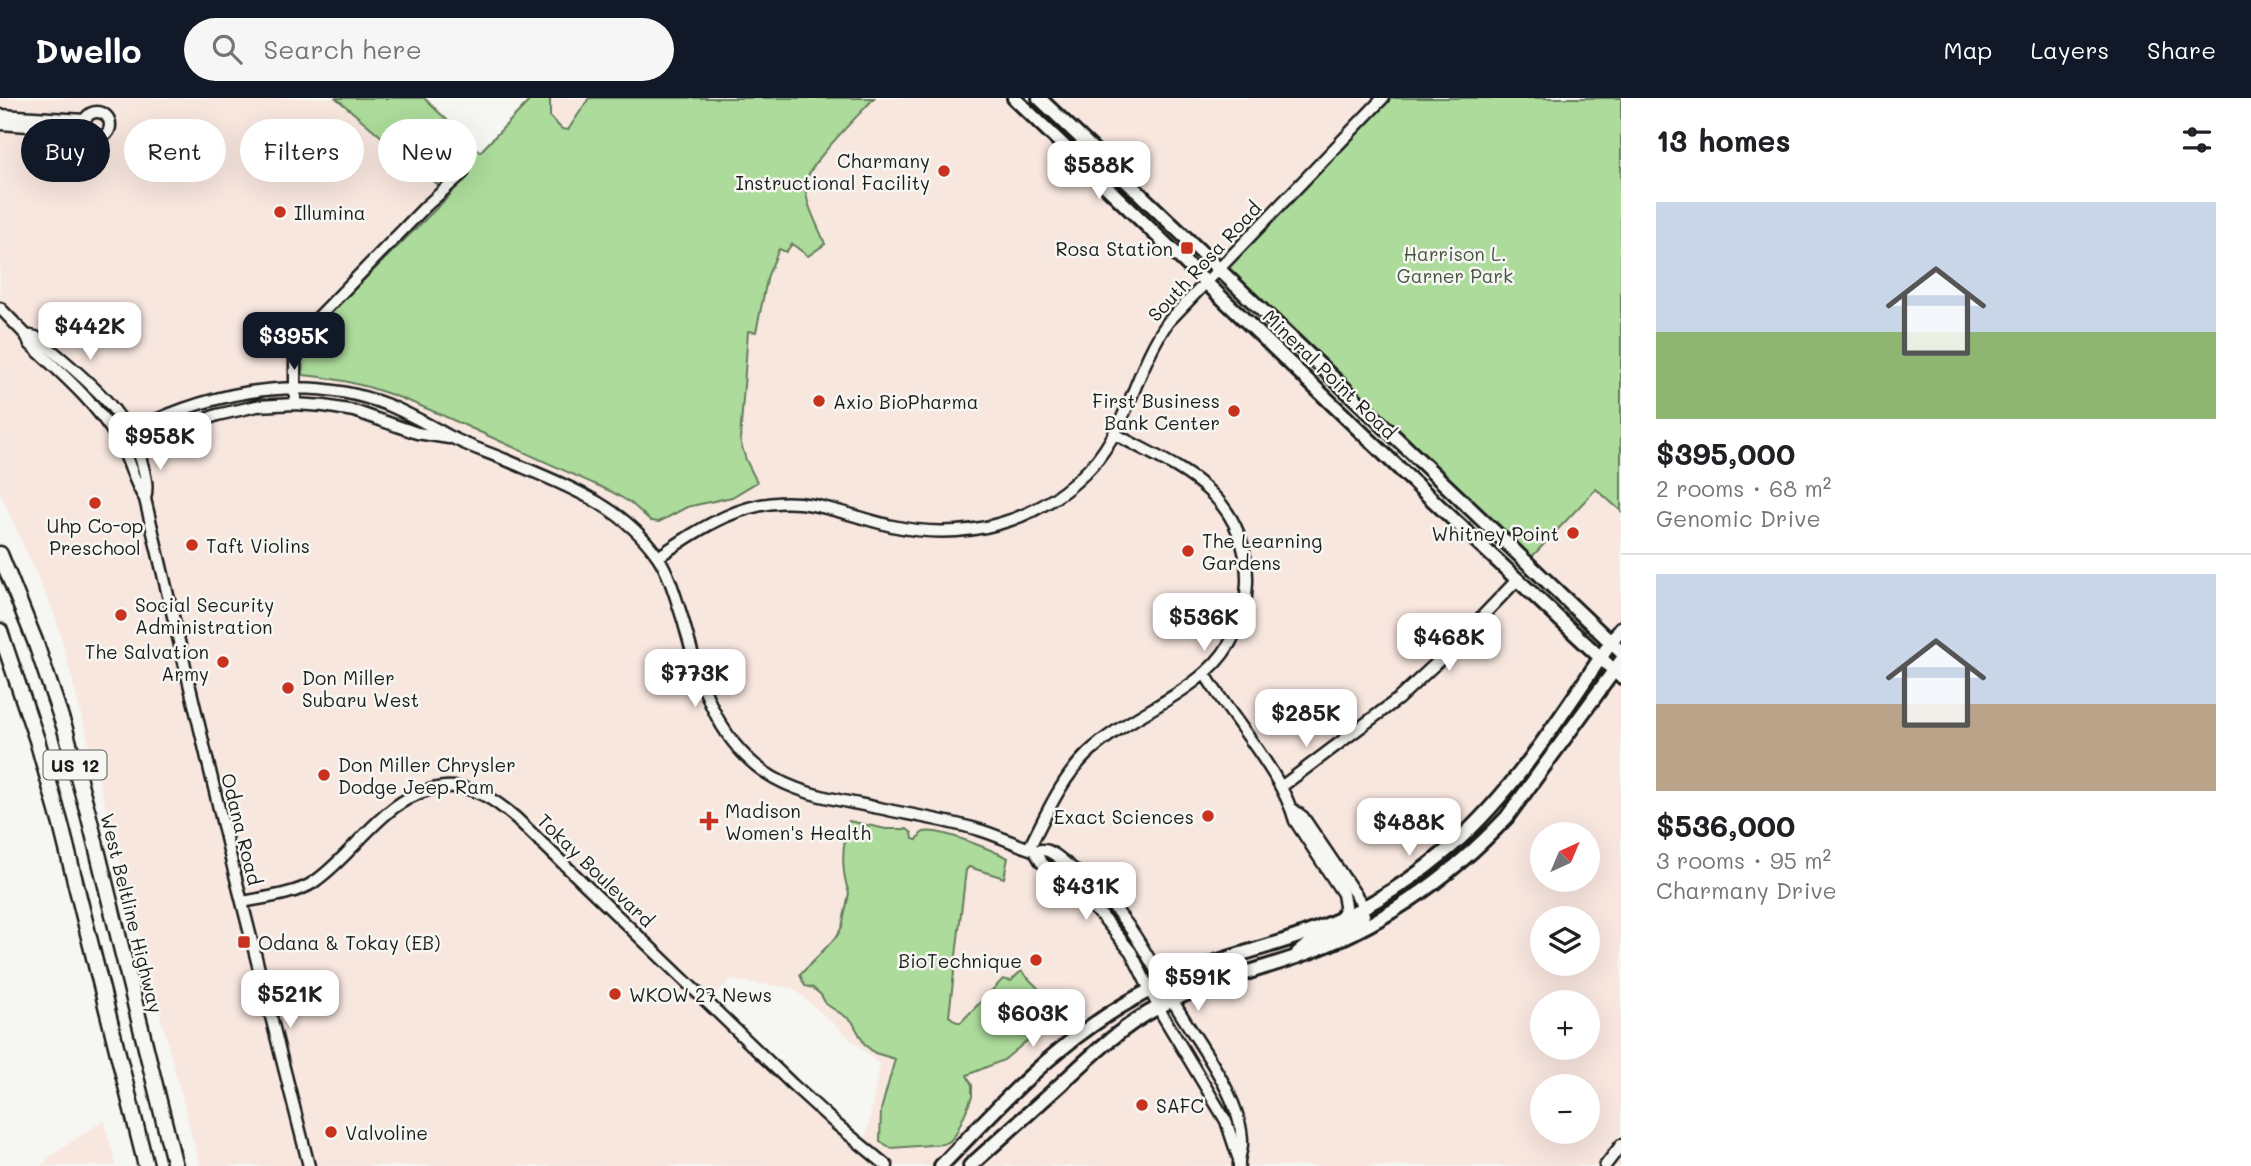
<!DOCTYPE html>
<meta charset="utf-8">
<style>
body{margin:0;font-family:Mali,sans-serif;background:#f6f6f6;color:#202124;height:100vh;display:flex;flex-direction:column;font-size:26px;white-space:nowrap}
*{box-sizing:border-box;margin:0}
p{font-size:23px;color:#757577}
.icon{flex:none;width:38px;height:38px;fill:none;stroke:currentColor;stroke-width:2;stroke-linecap:round;stroke-linejoin:round}
.map{position:relative;flex:1;overflow:hidden}
.panel{display:flex;flex-direction:column;background:#fff;width:630px}
.panel>*{flex:none}
.top-card{position:absolute;left:21px;top:21px;width:665px;height:63px;display:flex;gap:14px}
.needle{width:46px;rotate:44deg}
.fabs{position:absolute;left:1530px;top:724px;display:grid;gap:14px}
.fabs a{display:grid;place-items:center;width:70px;height:70px;border-radius:50%;background:#fff;box-shadow:0 7px 28px #0002;font-size:35px}
.price{position:absolute;translate:-50% -60px;padding:0 16px;border-radius:14px;background:#fff;color:#222;font-size:23px;line-height:46px;filter:drop-shadow(0 2px 4px #0008)}
.price::after{content:'';position:absolute;left:50%;top:42px;width:21px;height:16px;margin-left:-10px;background:inherit;clip-path:polygon(0 0,100% 0,50% 100%)}
.price.active{background:#111827;color:#fff}
ul{padding:0;list-style:none}
li{display:grid;align-content:center;gap:14px;height:371px;padding:0 35px}
li+li{border-top:2px solid #e0e0e0}
li span{display:grid;place-items:center;height:217px;border-radius:0px;color:#555}
li>.icon{margin-inline-start:auto}
span .icon{width:126px;height:126px;fill:#fffc;stroke-width:1}
li b{font-size:30px}
h2{display:flex;justify-content:space-between;align-items:center;height:84px;padding:0 35px;font-size:30px}
.pill{padding:0 24px;border-radius:32px;background:#fff;box-shadow:0 7px 28px #0002;font-size:24px;line-height:63px}
.pill.active{background:#111827;color:#fff}
header{display:flex;align-items:center;gap:42px;box-sizing:border-box;height:98px;padding:0 35px;background:#111827;color:#fff}
header strong{font-size:33px}
nav{display:flex;gap:38px;margin-inline-start:auto;font-size:24px}
.search{width:490px;height:63px;background:#f6f6f6;display:flex;align-items:center;gap:18px;box-sizing:border-box;padding:0 24px;border-radius:38px;color:#757577;font-size:26px}
main{display:flex;flex:1;min-height:0}
.map>svg:first-child{display:block}
</style>
<header>
<strong>Dwello</strong>
<div class="search"><svg class="icon" aria-label="search" viewBox="0 0 24 24"><circle cx="10" cy="10" r="6"/><path d="M15 15l6 6"/></svg>Search here</div>
<nav><a>Map</a><a>Layers</a><a>Share</a></nav>
</header>
<main>
<div class="map">
<svg width="1621" height="1068" viewBox="0 0 1621 1068">
<rect width="100%" height="100%" fill="#f6f6f2"/>
<filter id="ink" filterUnits="userSpaceOnUse"><feTurbulence type="fractalNoise" baseFrequency=".0143" numOctaves="2"/><feDisplacementMap in="SourceGraphic" scale="14" xChannelSelector="R" yChannelSelector="G"/><feConvolveMatrix kernelMatrix="1 2 1 2 8 2 1 2 1" color-interpolation-filters="sRGB"/></filter>
<g filter="url(#ink)">
<path fill="#f8e7df" fill-rule="evenodd" d="M 0,0 L 427,0 L 480,52 L 530,0 L 1014,0 L 1621,579 L 1621,1068 L 200,1068 L 56,520 L 0,395 ZM 27,238 L 114,310 L 137,350 L 145,401 L 95,310 ZM 1542,737 L 1587,737 L 1587,782 L 1542,782 ZM 1542,821 L 1587,821 L 1587,866 L 1542,866 ZM 730,882 L 793,890 L 880,967 L 864,1049 L 708,904 ZM 1542,905 L 1587,905 L 1587,950 L 1542,950 ZM 1542,989 L 1587,989 L 1587,1034 L 1542,1034 Z
M 1039,0 L 1383,0 L 1218,169 Z
M 1596,391 L 1621,413 L 1621,530 L 1611,544 L 1527,464 Z
M 104,1022 L 116,1068 L 41,1068 L 52,1057 Z"/>
<path fill="#acdb9b" stroke="#647c5c" stroke-width="2" d="M 336,0 L 424,0 L 480,54 L 532,0 L 550,0 L 550,19 L 562,31 L 568,32 L 589,0 L 874,0 C 860,16 809,65 806,84 C 803,103 819,129 825,146 L 808,158 L 792,146 L 786,154 L 779,151 L 768,177 L 756,234 L 748,233 L 740,342 L 746,362 L 757,384 L 732,399 L 687,409 L 659,424 L 651,423 L 631,405 L 610,393 C 567,374 524,354 482,335 C 422,308 369,282 303,277 C 301,259 301,248 313,232 L 450,97 Z
M 1383,0 L 1621,0 L 1621,413 L 1596,391 L 1527,464 L 1218,169 Z
M 849,723 L 886,731 L 907,731 L 912,735 L 913,741 L 917,742 C 919,739 920,735 924,734 C 940,730 992,752 1008,760 L 1004,780 L 969,769 L 966,772 L 949,918 L 957,924 L 961,924 L 1003,881 L 1011,883 L 1021,873 L 1054,906 L 1059,916 L 1004,962 L 967,977 L 972,987 L 972,999 L 956,1036 L 950,1043 L 944,1046 L 891,1050 L 880,1043 L 881,1012 L 895,961 L 875,955 L 865,947 L 852,923 L 826,906 L 821,897 L 813,890 L 805,888 L 800,877 L 837,838 L 842,829 L 849,795 C 841,773 842,747 849,723 Z"/>
<g fill="none" stroke-linecap="round" stroke-linejoin="round">
<defs>
<path id="minor" d="M84 27a13 13 0 1 1 26 0a13 13 0 1 1-26 0Z
M 0,17 L 85,22
M 0,26 L 85,32
M 0,210 L 26,237 L 30,246 C 62,276 95,304 118,342 C 129,361 133,383 145,401 L 232,765 L 309,1068
M 26,237 L 36,239 L 42,244 C 84,280 129,313 143,369 C 146,381 148,389 145,401
M 295,306 L 295,255 L 302,236 L 426,108 L 463,75
M 117,341 C 200,296 298,272 388,307 C 410,316 429,327 449,338 C 467,348 487,354 506,362 C 562,386 622,406 658,459 C 670,477 676,501 683,522 C 699,579 713,637 763,673 C 797,697 839,702 879,710 C 911,717 944,722 976,731 C 995,736 1014,746 1033,752 C 1038,753 1043,751 1048,753 C 1056,756 1065,765 1073,771 C 1122,807 1144,851 1173,903 C 1195,942 1243,1000 1242,1046 C 1242,1053 1238,1060 1239,1068
M 124,354 L 217,317 L 257,308 L 295,306 L 324,308 L 354,313 L 417,335 L 449,340
M 658,459 C 701,430 744,400 799,405 C 830,408 861,421 892,428 C 966,444 1039,425 1091,369 C 1129,327 1136,269 1168,224 L 1383,0
M 1205,576 C 1231,620 1282,675 1295,723 L 1343,796 L 1345,808 L 1340,821
M 1281,689 L 1398,601 L 1444,558 L 1518,481
M 1291,710 L 1303,719 L 1364,809
M 1029,750 C 1046,717 1061,681 1088,655 C 1123,622 1170,606 1206,574 C 1258,529 1262,442 1210,394 C 1184,369 1147,354 1115,336
M 1034,752 L 1041,764 L 1102,818 L 1131,854 L 1163,918 L 1226,1023 L 1238,1059
M 242,804 C 263,800 297,796 314,784 C 359,753 386,694 445,689 C 474,687 495,702 516,720 L 792,986 L 836,1026 L 887,1068
M 1605,1068 L 1621,1047"/>
<path id="major" d="M 1014,0 L 1405,376 L 1621,579
M 1039,0 L 1621,554
M 1298,855 C 1319,836 1342,833 1363,817
M 941,1068 C 1018,988 1078,921 1184,876 C 1222,859 1264,851 1304,836 C 1353,818 1400,791 1441,757 C 1516,696 1566,608 1621,530
M 970,1068 C 1000,1041 1031,1013 1061,986 C 1091,958 1121,929 1157,910 C 1201,886 1249,875 1296,859 C 1378,830 1448,782 1507,719 L 1621,563"/>
<path id="highway" d="M 0,456 L 35,543 L 65,631 L 88,715 L 175,1068
M 0,533 L 37,642 L 61,727 L 146,1068"/>
</defs>
<use href="#minor" stroke="#1c1c1c" stroke-width="15"/>
<use href="#major" stroke="#1c1c1c" stroke-width="18"/>
<use href="#highway" stroke="#1c1c1c" stroke-width="19"/>
<use href="#minor" stroke="#f6f6f2" stroke-width="10"/>
<use href="#major" stroke="#f6f6f2" stroke-width="12"/>
<use href="#highway" stroke="#f6f6f2" stroke-width="14"/>
</g>
</g>
<g fill="#c8321e" stroke="#f6f6f2" stroke-width="2.5">
<circle cx="944" cy="73" r="7"/>
<circle cx="280" cy="114" r="7"/>
<rect x="1180" y="143" width="14" height="14" rx="3.5"/>
<circle cx="819" cy="303" r="7"/>
<circle cx="1234" cy="313" r="7"/>
<circle cx="95" cy="405" r="7"/>
<circle cx="1573" cy="435" r="7"/>
<circle cx="192" cy="447" r="7"/>
<circle cx="1188" cy="453" r="7"/>
<circle cx="121" cy="517" r="7"/>
<circle cx="223" cy="564" r="7"/>
<circle cx="288" cy="590" r="7"/>
<circle cx="324" cy="677" r="7"/>
<circle cx="1208" cy="718" r="7"/>
<path d="M705.5 712.5h7v7h7v7h-7v7h-7v-7h-7v-7h7z"/>
<rect x="237" y="837" width="14" height="14" rx="3.5"/>
<circle cx="1036" cy="862" r="7"/>
<circle cx="615" cy="896" r="7"/>
<circle cx="1142" cy="1007" r="7"/>
<circle cx="331" cy="1034" r="7"/>
</g>
<g text-anchor="middle" dominant-baseline="central" stroke-width="5" stroke-linejoin="round" paint-order="stroke">
<rect fill="#f6f6f2" stroke="#5d5d5c" stroke-width="2" x="43.5" y="652.5" width="63" height="29" rx="5"/>
<g font-size="18" font-weight="bold" fill="#1c1c1c">
<text x="75" y="667">US 12</text>
</g>
<g font-size="19" fill="#1c1c1c" stroke="#f6f6f2" text-anchor="start">
<text x="930" y="62" text-anchor="end">Charmany<tspan x="930" dy="22">Instructional Facility</tspan></text>
<text x="294" y="114">Illumina</text>
<text x="1173" y="150" text-anchor="end">Rosa Station</text>
<text x="1220" y="302" text-anchor="end">First Business<tspan x="1220" dy="22">Bank Center</tspan></text>
<text x="833" y="303">Axio BioPharma</text>
<text x="95" y="427" text-anchor="middle">Uhp Co-op<tspan x="95" dy="22">Preschool</tspan></text>
<text x="1559" y="435" text-anchor="end">Whitney Point</text>
<text x="1202" y="442">The Learning<tspan x="1202" dy="22">Gardens</tspan></text>
<text x="206" y="447">Taft Violins</text>
<text x="135" y="506">Social Security<tspan x="135" dy="22">Administration</tspan></text>
<text x="209" y="553" text-anchor="end">The Salvation<tspan x="209" dy="22">Army</tspan></text>
<text x="302" y="579">Don Miller<tspan x="302" dy="22">Subaru West</tspan></text>
<text x="338" y="666">Don Miller Chrysler<tspan x="338" dy="22">Dodge Jeep Ram</tspan></text>
<text x="725" y="712">Madison<tspan x="725" dy="22">Women's Health</tspan></text>
<text x="1194" y="718" text-anchor="end">Exact Sciences</text>
<text x="258" y="844">Odana &amp; Tokay (EB)</text>
<text x="1022" y="862" text-anchor="end">BioTechnique</text>
<text x="629" y="896">WKOW 27 News</text>
<text x="1156" y="1007">SAFC</text>
<text x="345" y="1034">Valvoline</text>
</g>
<g font-size="19" fill="#475542" stroke="#f6f6f2">
<text x="1455" y="155">Harrison L.<tspan x="1455" dy="22">Garner Park</tspan></text>
</g>
<g font-size="19" fill="#1c1c1c" stroke="#f6f6f2">
<text transform="translate(1204 163) rotate(-47)">South Rosa Road</text>
<text transform="translate(1330 276) rotate(44)">Mineral Point Road</text>
<text transform="translate(242 731) rotate(76)">Odana Road</text>
<text transform="translate(596 772) rotate(44)">Tokay Boulevard</text>
<text transform="translate(132 815) rotate(76)">West Beltline Highway</text>
</g>
</g>
</svg>
<div class="fabs">
<a><svg class="needle" viewBox="-14 -14 28 28"><path d="M0-13l5 13h-10z" fill="#e53935"/><path d="M0 13l5-13h-10z" fill="#757577"/></svg></a>
<a><svg class="icon" aria-label="layers" viewBox="0 0 24 24"><path d="M12 4l9 5-9 5-9-5zM3 14l9 5 9-5"/></svg></a>
<a>+</a>
<a>−</a>
</div>
<b class="price" style="left:1099px;top:103px">$588K</b>
<b class="price" style="left:90px;top:264px">$442K</b>
<b class="price active" style="left:294px;top:274px">$395K</b>
<b class="price" style="left:160px;top:374px">$958K</b>
<b class="price" style="left:1204px;top:555px">$536K</b>
<b class="price" style="left:1449px;top:575px">$468K</b>
<b class="price" style="left:695px;top:611px">$773K</b>
<b class="price" style="left:1306px;top:651px">$285K</b>
<b class="price" style="left:1409px;top:760px">$488K</b>
<b class="price" style="left:1086px;top:824px">$431K</b>
<b class="price" style="left:1198px;top:915px">$591K</b>
<b class="price" style="left:290px;top:932px">$521K</b>
<b class="price" style="left:1033px;top:951px">$603K</b>
<div class="top-card">
<a class="pill active">Buy</a>
<a class="pill">Rent</a>
<a class="pill">Filters</a>
<a class="pill">New</a>
</div>
</div>
<section class="panel">
<h2>13 homes<svg class="icon" aria-label="filters" viewBox="0 0 24 24"><path d="M4 7h16M4 17h16"/><circle cx="9" cy="7" r="2"/><circle cx="15" cy="17" r="2"/></svg></h2>
<ul>
<li><span style="background:linear-gradient(#c9d6e8 60%,#8fb573 0)"><svg class="icon" aria-label="home" viewBox="0 0 24 24"><path d="M3 11l9-7 9 7M6 9v11h12V9"/></svg></span><div><b>$395,000</b><p>2 rooms · 68 m²</p><p>Genomic Drive</p></div></li>
<li><span style="background:linear-gradient(#c9d6e8 60%,#b9a48a 0)"><svg class="icon" aria-label="home" viewBox="0 0 24 24"><path d="M3 11l9-7 9 7M6 9v11h12V9"/></svg></span><div><b>$536,000</b><p>3 rooms · 95 m²</p><p>Charmany Drive</p></div></li>
</ul>
</section>
</main>
